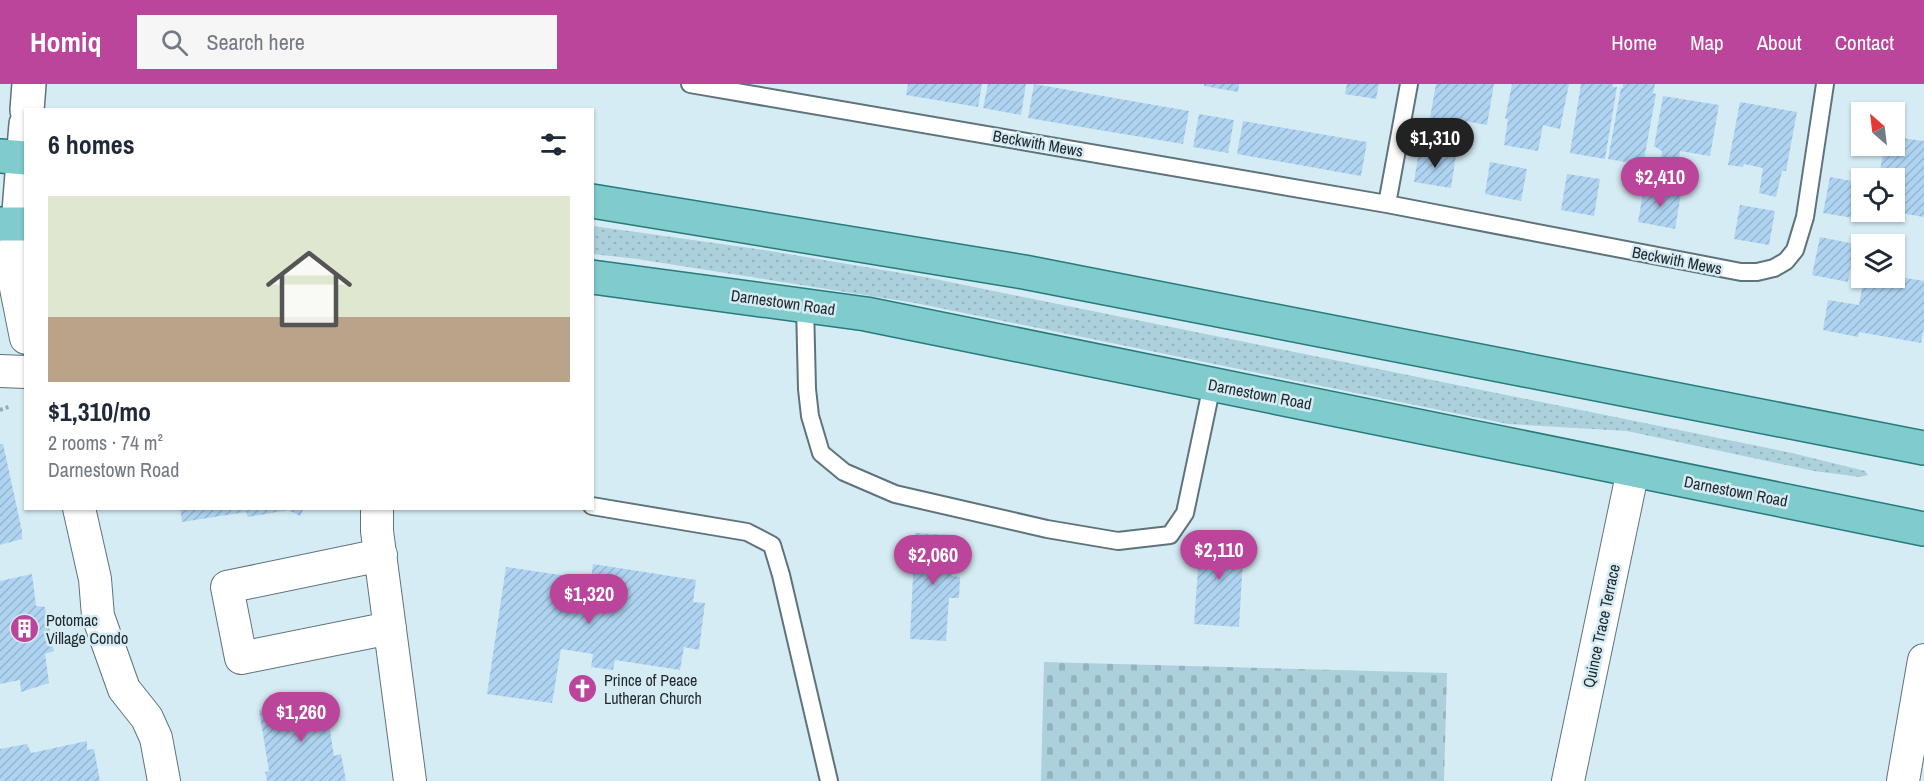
<!DOCTYPE html>
<meta charset="utf-8">
<style>
body{margin:0;font-family:"Archivo Narrow",sans-serif;background:#f6f6f7;color:#1f2937;height:100vh;display:flex;flex-direction:column;font-size:22px;white-space:nowrap}
*{box-sizing:border-box;margin:0}
p{font-size:20px;color:#747a83}
.icon{flex:none;width:33px;height:33px;fill:none;stroke:currentColor;stroke-width:2;stroke-linecap:round;stroke-linejoin:round}
.map{position:relative;flex:1;overflow:hidden}
.sheet{position:absolute;left:24px;top:24px;width:570px;height:402px;display:flex;flex-direction:column;background:#fff;border-radius:0px;box-shadow:0 2px 4px #0004}
.sheet>*{flex:none}
.needle{width:39px;rotate:332deg}
.buttons{position:absolute;left:1851px;top:18px;display:grid;gap:12px}
.buttons a{display:grid;place-items:center;width:54px;height:54px;border-radius:0px;background:#fff;box-shadow:0 2px 4px #0004;font-size:30px}
.price{position:absolute;translate:-50% -51px;padding:0 14px;border-radius:21px;background:#bb459b;color:#fff;font-size:20px;line-height:39px;filter:drop-shadow(0 2px 3px #0008)}
.price::after{content:'';position:absolute;left:50%;top:36px;width:18px;height:14px;margin-left:-9px;background:inherit;clip-path:polygon(0 0,100% 0,50% 100%)}
.price.on{background:#222;color:#fff}
ul{padding:0;list-style:none}
li{display:grid;align-content:center;gap:12px;height:318px;padding:0 24px}
li span{display:grid;place-items:center;height:186px;border-radius:0px;color:#555}
li>.icon{margin-inline-start:auto}
span .icon{width:108px;height:108px;fill:#fffc;stroke-width:1}
li b{font-size:26px}
h2{display:flex;justify-content:space-between;align-items:center;height:72px;padding:0 24px;font-size:26px}
header{display:flex;align-items:center;gap:36px;box-sizing:border-box;height:84px;padding:0 30px;background:#bb459b;color:#fff}
header strong{font-size:28px}
nav{display:flex;gap:33px;margin-inline-start:auto;font-size:21px}
.search{width:420px;height:54px;background:#f6f6f7;display:flex;align-items:center;gap:15px;box-sizing:border-box;padding:0 21px;border-radius:0px;color:#747a83;font-size:22px}
.map>svg:first-child{display:block}
</style>
<header>
<strong>Homiq</strong>
<div class="search"><svg class="icon" aria-label="search" viewBox="0 0 24 24"><circle cx="10" cy="10" r="6"/><path d="M15 15l6 6"/></svg>Search here</div>
<nav><a>Home</a><a>Map</a><a>About</a><a>Contact</a></nav>
</header>
<div class="map">
<svg width="1924" height="697" viewBox="0 0 1924 697">
<defs>
<pattern id="grass-dots" width="8" height="8" patternUnits="userSpaceOnUse" patternTransform="scale(1.5)"><rect width="8" height="8" fill="#acd0dc"/><path d="M2 2h.1M6 6h.1" fill="none" stroke="#94b3bd" stroke-width="1.8" stroke-linecap="round"/></pattern>
<pattern id="cemetery-stones" width="16" height="16" patternUnits="userSpaceOnUse" patternTransform="scale(1.5)"><rect width="16" height="16" fill="#acd0dc"/><path d="M2 7V4a2 2 0 0 1 4 0v3zM10 15v-3a2 2 0 0 1 4 0v3z" fill="#94b3bd"/></pattern>
<pattern id="building-hatch" width="6" height="6" patternUnits="userSpaceOnUse" patternTransform="scale(1.5)"><rect width="6" height="6" fill="#afd4f2"/><path d="M-1 1l2-2M0 6l6-6M5 7l2-2" fill="none" stroke="#96b6d0"/></pattern>
</defs>
<rect width="100%" height="100%" fill="#d5ecf4"/>
<path fill="url(#grass-dots)" d="M 593,142 L 764,166 L 925,193 L 1792,369 L 1865,387 L 1868,391 L 1860,393 L 1814,387 L 1627,347 L 1508,340 L 915,219 L 637,175 L 593,170 Z"/>
<path fill="url(#cemetery-stones)" d="M 1044,578 L 1447,589 L 1444,697 L 1041,697 Z"/>
<path fill="url(#building-hatch)" d="M 908,0 L 982,0 L 978,23 L 906,11 Z
M 988,0 L 1026,0 L 1021,31 L 983,24 Z
M 1034,0 L 1189,27 L 1183,60 L 1028,34 Z
M 1204,0 L 1239,0 L 1238,8 L 1204,2 Z
M 1347,0 L 1379,0 L 1376,15 L 1345,10 Z
M 1436,0 L 1494,0 L 1487,41 L 1449,34 L 1449,37 L 1430,34 Z
M 1512,0 L 1569,0 L 1560,45 L 1543,41 L 1538,67 L 1504,61 L 1508,35 L 1505,35 Z
M 1581,0 L 1613,0 L 1613,3 L 1617,3 L 1605,75 L 1570,69 Z
M 1623,0 L 1655,0 L 1653,9 L 1656,10 L 1643,81 L 1608,75 L 1621,4 L 1623,4 Z
M 1663,12 L 1719,21 L 1710,72 L 1680,67 L 1679,75 L 1671,74 L 1670,79 L 1661,77 L 1662,67 L 1654,62 Z
M 1740,18 L 1797,28 L 1786,87 L 1782,87 L 1776,113 L 1759,109 L 1763,84 L 1744,80 L 1743,83 L 1728,81 Z
M 1199,30 L 1234,36 L 1228,69 L 1193,63 Z
M 1243,37 L 1367,58 L 1361,92 L 1237,70 Z
M 1894,53 L 1924,57 L 1924,133 L 1894,128 L 1894,94 L 1879,94 L 1884,62 L 1894,62 Z
M 1419,66 L 1456,71 L 1451,104 L 1414,98 Z
M 1490,78 L 1527,85 L 1521,117 L 1485,110 Z
M 1567,90 L 1600,95 L 1594,132 L 1561,126 Z
M 1830,93 L 1862,99 L 1860,135 L 1823,129 Z
M 1644,103 L 1681,110 L 1675,145 L 1638,138 Z
M 1740,121 L 1775,127 L 1769,161 L 1734,155 Z
M 1820,153 L 1855,160 L 1848,198 L 1812,191 Z
M 1894,192 L 1924,197 L 1924,243 L 1921,259 L 1859,248 L 1858,253 L 1823,246 L 1828,216 L 1859,221 L 1864,194 Z
M 0,360 L 3,360 L 22,447 L 22,455 L 0,461 Z
M 180,424 L 304,424 L 300,432 L 288,426 L 248,433 L 246,428 L 182,438 Z
M 1211,446 L 1233,447 L 1232,458 L 1244,459 L 1239,543 L 1194,540 L 1200,456 L 1211,457 Z
M 915,449 L 954,451 L 952,492 L 960,493 L 959,514 L 949,514 L 946,557 L 910,555 Z
M 593,480 L 696,496 L 693,518 L 705,519 L 699,566 L 684,563 L 680,586 L 615,576 L 613,586 L 591,583 L 593,570 L 561,565 L 552,619 L 487,610 L 506,483 L 574,493 L 572,500 L 590,503 Z
M 32,490 L 36,522 L 45,523 L 54,567 L 45,570 L 49,599 L 21,608 L 20,596 L 0,600 L 0,497 Z
M 331,615 L 334,633 L 328,634 L 334,672 L 341,670 L 346,697 L 267,697 L 265,688 L 269,687 L 259,626 Z
M 87,657 L 87,666 L 94,665 L 100,697 L 0,697 L 0,665 L 27,660 L 31,669 Z"/>
<g fill="none" stroke-linecap="round" stroke-linejoin="round">
<defs>
<path id="lane" d="M 690,0 L 1387,120 L 1741,188 L 1757,188 L 1774,184 L 1786,177 L 1795,166 L 1805,133 L 1825,0
M 1387,120 L 1409,0
M 805,221 L 807,305 L 810,332 L 821,369 L 844,388 L 895,410 L 1047,445 L 1118,457 L 1170,451 L 1185,429 L 1212,301
M 592,422 L 747,448 L 772,461 L 781,491 L 829,697"/>
<path id="street" d="M 18,140 L 13,189 L 26,254
M 0,287 L 26,288
M 79,424 L 95,495 L 98,532 L 124,605 L 147,634 L 156,654 L 164,697
M 377,424 L 377,447 L 410,697
M 381,471 L 227,503 L 241,574 L 390,544
M 1568,697 L 1633,386
M 1903,697 L 1924,576"/>
<path id="secondary" d="M 27,26 L 29,0
M 18,140 L 26,40"/>
<path id="primary" d="M 0,72 L 26,74
M 592,117 L 1024,188 L 1924,364
M 0,140 L 26,140
M 592,193 L 866,230 L 1924,445"/>
</defs>
<use href="#lane" stroke="#5f737a" stroke-width="20"/>
<use href="#street" stroke="#5f737a" stroke-width="34"/>
<use href="#secondary" stroke="#5f737a" stroke-width="36"/>
<use href="#primary" stroke="#277b7c" stroke-width="36"/>
<path stroke="#9aacb3" stroke-width="4" stroke-dasharray="3 3" stroke-linecap="butt" d="M 0,326 L 11,322"/>
<use href="#lane" stroke="#fff" stroke-width="16"/>
<use href="#street" stroke="#fff" stroke-width="32"/>
<use href="#secondary" stroke="#fff" stroke-width="33"/>
<use href="#primary" stroke="#80cbcb" stroke-width="33"/>
</g>
<defs>
<symbol id="building-disc" viewBox="-11 -11 22 22"><circle r="9.5" fill="#bb459b" stroke="#d5ecf4"/><path d="M-4-6H4V6H1V3H-1V6H-4ZM-2.5-4.3h1.7v1.8h-1.7ZM.8-4.3h1.7v1.8H.8ZM-2.5-1h1.7V.8h-1.7ZM.8-1h1.7V.8H.8Z" fill="#fff"/></symbol>
<symbol id="church-disc" viewBox="-11 -11 22 22"><circle r="9.5" fill="#bb459b" stroke="#d5ecf4"/><path d="M-1.2-6h2.4v3.5h3.3v2.4h-3.3V6h-2.4V-.1h-3.3v-2.4h3.3Z" fill="#fff"/></symbol>
</defs>
<g fill-rule="evenodd">
<use href="#building-disc" x="8" y="528" width="33" height="33"/>
<use href="#church-disc" x="566" y="588" width="33" height="33"/>
</g>
<g text-anchor="middle" dominant-baseline="central" stroke-width="5" stroke-linejoin="round" paint-order="stroke">
<g font-size="16" fill="#1f272a" stroke="#d5ecf4">
<text transform="translate(1038 59) rotate(10)">Beckwith Mews</text>
<text transform="translate(1677 176) rotate(11)">Beckwith Mews</text>
<text transform="translate(783 218) rotate(8)">Darnestown Road</text>
<text transform="translate(1260 310) rotate(11)">Darnestown Road</text>
<text transform="translate(1736 407) rotate(11)">Darnestown Road</text>
<text transform="translate(1601 542) rotate(-78)">Quince Trace Terrace</text>
</g>
<g font-size="16" fill="#1f272a" stroke="#d5ecf4" text-anchor="start">
<text x="46" y="536">Potomac<tspan x="46" dy="18">Village Condo</tspan></text>
<text x="604" y="596">Prince of Peace<tspan x="604" dy="18">Lutheran Church</tspan></text>
</g>
</g>
</svg>
<div class="buttons">
<a><svg class="needle" viewBox="-14 -14 28 28"><path d="M0-13l5 13h-10z" fill="#e53935"/><path d="M0 13l5-13h-10z" fill="#747a83"/></svg></a>
<a><svg class="icon" aria-label="locate" viewBox="0 0 24 24"><circle cx="12" cy="12" r="6"/><path d="M12 2v4M12 18v4M2 12h4M18 12h4"/></svg></a>
<a><svg class="icon" aria-label="layers" viewBox="0 0 24 24"><path d="M12 4l9 5-9 5-9-5zM3 14l9 5 9-5"/></svg></a>
</div>
<b class="price on" style="left:1435px;top:85px">$1,310</b>
<b class="price" style="left:1660px;top:124px">$2,410</b>
<b class="price" style="left:1219px;top:497px">$2,110</b>
<b class="price" style="left:933px;top:502px">$2,060</b>
<b class="price" style="left:589px;top:541px">$1,320</b>
<b class="price" style="left:301px;top:659px">$1,260</b>
<section class="sheet">
<h2>6 homes<svg class="icon" aria-label="filters" viewBox="0 0 24 24"><path d="M4 7h16M4 17h16"/><circle cx="9" cy="7" r="2"/><circle cx="15" cy="17" r="2"/></svg></h2>
<ul>
<li><span style="background:linear-gradient(#dfe7d0 65%,#b9a48a 0)"><svg class="icon" aria-label="home" viewBox="0 0 24 24"><path d="M3 11l9-7 9 7M6 9v11h12V9"/></svg></span><div><b>$1,310/mo</b><p>2 rooms · 74 m²</p><p>Darnestown Road</p></div></li>
</ul>
</section>
</div>
